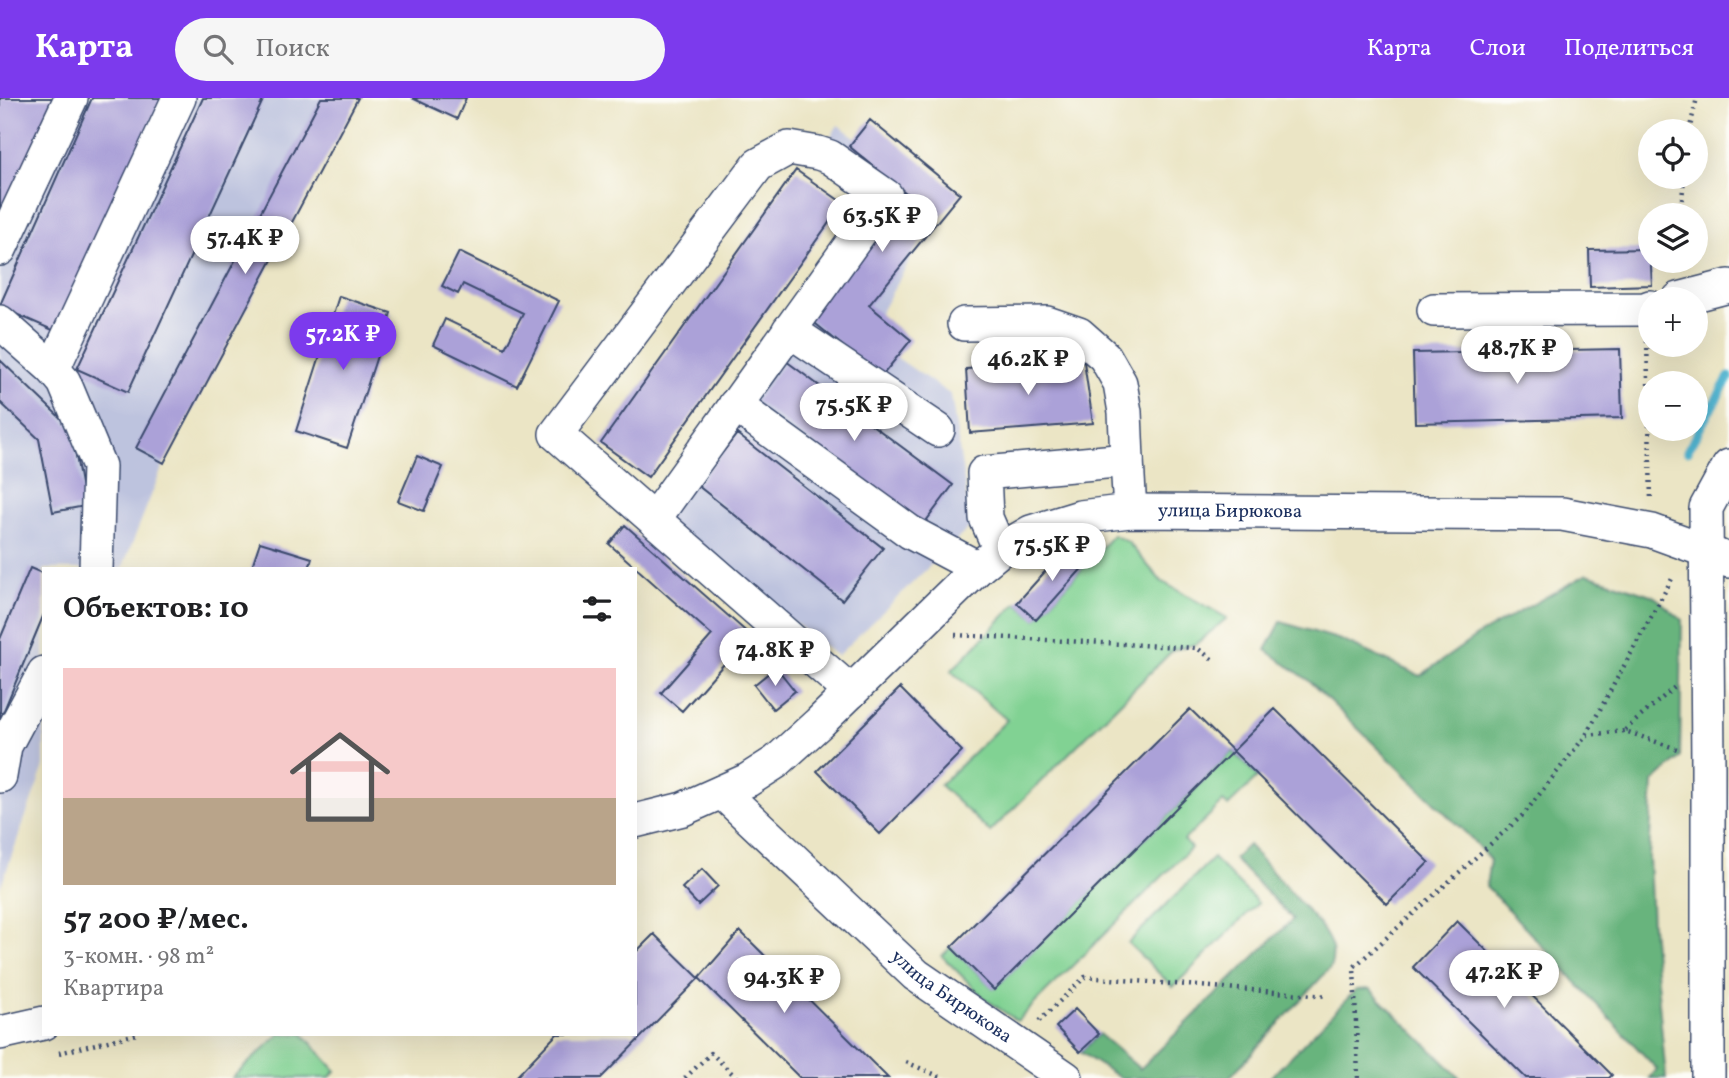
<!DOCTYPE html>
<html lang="ru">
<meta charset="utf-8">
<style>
body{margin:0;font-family:Vollkorn,serif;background:#f6f6f6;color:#202124;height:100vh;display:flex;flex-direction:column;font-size:26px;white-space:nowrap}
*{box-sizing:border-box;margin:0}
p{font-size:23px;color:#757577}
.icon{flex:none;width:38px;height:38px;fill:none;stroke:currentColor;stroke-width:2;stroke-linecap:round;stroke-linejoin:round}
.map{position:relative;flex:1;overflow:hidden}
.details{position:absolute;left:42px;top:469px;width:595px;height:469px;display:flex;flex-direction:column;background:#fff;border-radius:0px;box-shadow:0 7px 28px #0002}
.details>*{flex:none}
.tools{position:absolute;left:1638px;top:21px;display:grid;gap:14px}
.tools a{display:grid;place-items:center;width:70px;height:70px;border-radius:50%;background:#fff;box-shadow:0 7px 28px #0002;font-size:35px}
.price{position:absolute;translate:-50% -60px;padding:0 16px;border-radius:24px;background:#fff;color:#222;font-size:23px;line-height:46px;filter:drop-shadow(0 2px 4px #0008)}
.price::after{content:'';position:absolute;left:50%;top:42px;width:21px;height:16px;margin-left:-10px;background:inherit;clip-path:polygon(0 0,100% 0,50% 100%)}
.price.current{background:#7c3aed;color:#fff}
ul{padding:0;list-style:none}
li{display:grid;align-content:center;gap:14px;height:371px;padding:0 21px}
li span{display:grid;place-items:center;height:217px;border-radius:0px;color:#555}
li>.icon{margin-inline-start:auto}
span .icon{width:126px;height:126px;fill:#fffc;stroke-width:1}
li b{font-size:30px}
h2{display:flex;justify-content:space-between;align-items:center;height:84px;padding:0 21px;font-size:30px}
header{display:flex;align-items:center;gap:42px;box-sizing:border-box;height:98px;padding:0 35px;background:#7c3aed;color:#fff}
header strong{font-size:33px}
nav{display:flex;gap:38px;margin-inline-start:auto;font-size:24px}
.search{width:490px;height:63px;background:#f6f6f6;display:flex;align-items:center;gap:18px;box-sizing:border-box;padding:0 24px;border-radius:38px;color:#757577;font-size:26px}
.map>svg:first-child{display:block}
</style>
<header>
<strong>Карта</strong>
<div class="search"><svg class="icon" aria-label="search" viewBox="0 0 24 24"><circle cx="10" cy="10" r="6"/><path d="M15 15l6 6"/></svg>Поиск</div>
<nav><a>Карта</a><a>Слои</a><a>Поделиться</a></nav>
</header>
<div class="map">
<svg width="1729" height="980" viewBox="0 0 1729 980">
<rect width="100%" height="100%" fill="#fdfcf7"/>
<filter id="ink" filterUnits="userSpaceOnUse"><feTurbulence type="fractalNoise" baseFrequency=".0143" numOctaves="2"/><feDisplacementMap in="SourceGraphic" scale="14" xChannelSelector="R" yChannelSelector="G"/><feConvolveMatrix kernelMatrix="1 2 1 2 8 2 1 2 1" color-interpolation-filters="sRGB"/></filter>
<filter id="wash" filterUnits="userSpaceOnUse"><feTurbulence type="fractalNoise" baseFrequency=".00686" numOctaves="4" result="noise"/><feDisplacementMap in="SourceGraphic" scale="28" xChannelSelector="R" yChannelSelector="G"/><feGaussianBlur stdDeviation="1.57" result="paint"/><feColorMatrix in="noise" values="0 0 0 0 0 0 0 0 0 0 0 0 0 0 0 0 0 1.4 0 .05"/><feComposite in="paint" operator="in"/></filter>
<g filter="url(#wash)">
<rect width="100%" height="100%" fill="#ebe5c5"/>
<path fill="#bdc3de" d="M 0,0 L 358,0 L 164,365 L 122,471 L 44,471 L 44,668 L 0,790 Z
M 838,27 L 944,101 L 867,239 L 951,297 L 971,428 L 837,558 L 662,420 L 890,98 L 823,51 Z"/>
<path fill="#81d293" stroke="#4e8078" stroke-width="2" d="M 1113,437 L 1128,444 L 1161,483 L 1227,520 L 1196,546 L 1173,552 L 990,734 L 940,687 L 1007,622 L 951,573 L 1017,505 L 1036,521 Z
M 1233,653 L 1258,679 L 1228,708 L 1223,704 L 1184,742 L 1191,750 L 1017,923 L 984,900 L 942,858 L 951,849 L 994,891 Z
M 1213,760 L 1258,805 L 1173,889 L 1128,845 Z
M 280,936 L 303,936 L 336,973 L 329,980 L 232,980 Z"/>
<path fill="#68b47d" stroke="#42726e" stroke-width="2" d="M 1587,476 L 1654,498 L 1682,522 L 1680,660 L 1653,684 L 1649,759 L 1652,829 L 1666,980 L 1650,980 L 1657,971 L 1486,788 L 1490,762 L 1471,740 L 1308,582 L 1266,552 L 1281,524 L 1341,542 L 1420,578 L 1478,537 Z
M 1248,747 L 1319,826 C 1329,841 1337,852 1330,870 L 1229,980 L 1120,980 L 1080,954 L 1099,936 L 1140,971 L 1293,821 L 1234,761 Z
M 1370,891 L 1460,980 L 1270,980 L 1356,892 Z"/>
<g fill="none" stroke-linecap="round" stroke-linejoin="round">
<path stroke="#51b3cf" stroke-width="9" d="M 1687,353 L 1729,279"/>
</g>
<g id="blocks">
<path fill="#aba1d8" d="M 0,0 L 56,0 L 0,129 Z
M 92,0 L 161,0 L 57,234 L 0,209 L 0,207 Z
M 203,0 L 264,0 L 128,294 L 77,271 Z
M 321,0 L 358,0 L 164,365 L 136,350 Z
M 412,0 L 466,0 L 457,21 Z
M 870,22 L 960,96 L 869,207 L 911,242 L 881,279 L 805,217 L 906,95 L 849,48 Z
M 796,72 L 843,105 L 648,379 L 601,345 Z
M 1650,151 L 1652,187 L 1590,189 L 1589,152 Z
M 459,154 L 559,203 L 517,288 L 433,247 L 445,221 L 505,250 L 523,215 L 463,186 L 458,196 L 442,188 Z
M 339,198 L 391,215 L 347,350 L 296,333 Z
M 1620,251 L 1622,320 L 1415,325 L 1413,255 Z
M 0,262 L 71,330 L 85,408 L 53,414 L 39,341 L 0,304 Z
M 786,263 L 953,387 L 923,427 L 756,303 Z
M 1084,264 L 1093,325 L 970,335 L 966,271 Z
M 737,336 L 883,450 L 842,502 L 697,387 Z
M 417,358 L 443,369 L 424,413 L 398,403 Z
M 625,427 L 750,537 L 682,613 L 661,595 L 712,537 L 609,446 Z
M 260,444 L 312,460 L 309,471 L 251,471 Z
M 1067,449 L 1086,466 L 1036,522 L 1017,505 Z
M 30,470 L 44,476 L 44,516 L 0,622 L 0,541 Z
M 776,569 L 795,593 L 773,611 L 754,587 Z
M 900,590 L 962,653 L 880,736 L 817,673 Z
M 1190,611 L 1233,653 L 994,892 L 951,849 Z
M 1275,611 L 1429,764 L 1387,806 L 1233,653 Z
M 702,771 L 718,788 L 698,807 L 682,790 Z
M 1457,823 L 1612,977 L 1609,980 L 1526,980 L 1413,869 Z
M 740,833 L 888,980 L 800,980 L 699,880 Z
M 654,836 L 699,880 L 601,980 L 515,980 L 557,936 L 635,936 L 635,855 Z
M 1075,911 L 1099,936 L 1080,954 L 1056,929 Z"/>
</g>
</g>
<g filter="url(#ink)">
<use href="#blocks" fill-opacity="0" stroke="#3a4a6d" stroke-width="2"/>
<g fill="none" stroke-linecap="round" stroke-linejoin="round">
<defs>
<g id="minor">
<path d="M 0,151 L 71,0"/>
<path d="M 1679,201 L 1729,188"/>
<path d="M 1434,212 L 1645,211 L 1650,209"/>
<path d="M 0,224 L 53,271 L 64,284 L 99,368 L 96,471"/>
<path d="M 964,226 L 1047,225 L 1079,236 L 1105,259 L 1120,285 L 1125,314 L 1127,362"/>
<path d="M 789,232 L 938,332"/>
<path d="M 53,271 L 179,0"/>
<path d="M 735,307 L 910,434 L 978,470"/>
<path d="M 654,421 L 886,98 L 830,59 L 818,55 L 789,50 L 758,67 L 556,336 L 851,594"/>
<path d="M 1000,452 L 986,420 L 984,375 L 1127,362 L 1130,413"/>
<path d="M 0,678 L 5,648 L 44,575"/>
<path id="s1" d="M 722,694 L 916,877 L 1066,980"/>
<path id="s2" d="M 635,723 L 683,711 L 748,682 L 776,664 L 819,625 L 978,470 L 1000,452 L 1031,434 L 1080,419 L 1130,413 L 1562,416 L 1652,433 L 1707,453 L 1729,463"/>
<path d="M 0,935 L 44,925"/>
<path d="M 1708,980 L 1708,669 L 1706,410 L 1729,368"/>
</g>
</defs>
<use href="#minor" stroke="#3a4a6d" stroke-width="36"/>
<path stroke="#3a4a6d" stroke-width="4.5" stroke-dasharray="2 5" stroke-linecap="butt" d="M 1689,33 L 1697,0
M 1682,102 L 1684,79
M 1647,243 L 1651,402
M 955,537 L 1197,550 L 1212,561
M 1625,632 L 1677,587
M 1587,637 L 1625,633 L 1677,651
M 1039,923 L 1085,879 L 1327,898
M 59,955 L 137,936
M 906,964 L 943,980
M 685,980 L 711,955 L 737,980
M 1358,980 L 1354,869 L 1524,716 L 1586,637 L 1673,479"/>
<use href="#minor" stroke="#fff" stroke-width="33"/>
</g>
</g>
<g text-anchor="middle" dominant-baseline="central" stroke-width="5" stroke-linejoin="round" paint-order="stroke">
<g font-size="19" fill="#1b2f5e" stroke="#fdfcf7">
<text stroke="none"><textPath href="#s2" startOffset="700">улица Бирюкова</textPath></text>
<text stroke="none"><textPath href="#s1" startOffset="308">улица Бирюкова</textPath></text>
</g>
</g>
</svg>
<div class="tools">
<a><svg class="icon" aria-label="locate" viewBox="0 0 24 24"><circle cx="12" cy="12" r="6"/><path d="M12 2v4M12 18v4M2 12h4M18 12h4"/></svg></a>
<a><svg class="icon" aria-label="layers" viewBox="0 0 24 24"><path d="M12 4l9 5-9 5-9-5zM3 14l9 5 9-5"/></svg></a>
<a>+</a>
<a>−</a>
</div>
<b class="price" style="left:882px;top:156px">63.5K ₽</b>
<b class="price" style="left:245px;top:178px">57.4K ₽</b>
<b class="price current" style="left:343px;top:274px">57.2K ₽</b>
<b class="price" style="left:1517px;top:288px">48.7K ₽</b>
<b class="price" style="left:1028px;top:299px">46.2K ₽</b>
<b class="price" style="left:854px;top:345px">75.5K ₽</b>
<b class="price" style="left:1052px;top:485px">75.5K ₽</b>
<b class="price" style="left:775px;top:590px">74.8K ₽</b>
<b class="price" style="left:1504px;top:912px">47.2K ₽</b>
<b class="price" style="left:784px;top:917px">94.3K ₽</b>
<section class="details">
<h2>Объектов: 10<svg class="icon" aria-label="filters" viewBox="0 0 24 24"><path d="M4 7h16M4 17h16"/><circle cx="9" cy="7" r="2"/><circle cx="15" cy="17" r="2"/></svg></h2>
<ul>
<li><span style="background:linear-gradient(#f6c9c9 60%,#b9a48a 0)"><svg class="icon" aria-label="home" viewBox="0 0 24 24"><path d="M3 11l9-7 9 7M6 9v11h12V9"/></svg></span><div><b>57 200 ₽/мес.</b><p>3-комн. · 98 m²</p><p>Квартира</p></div></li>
</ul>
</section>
</div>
